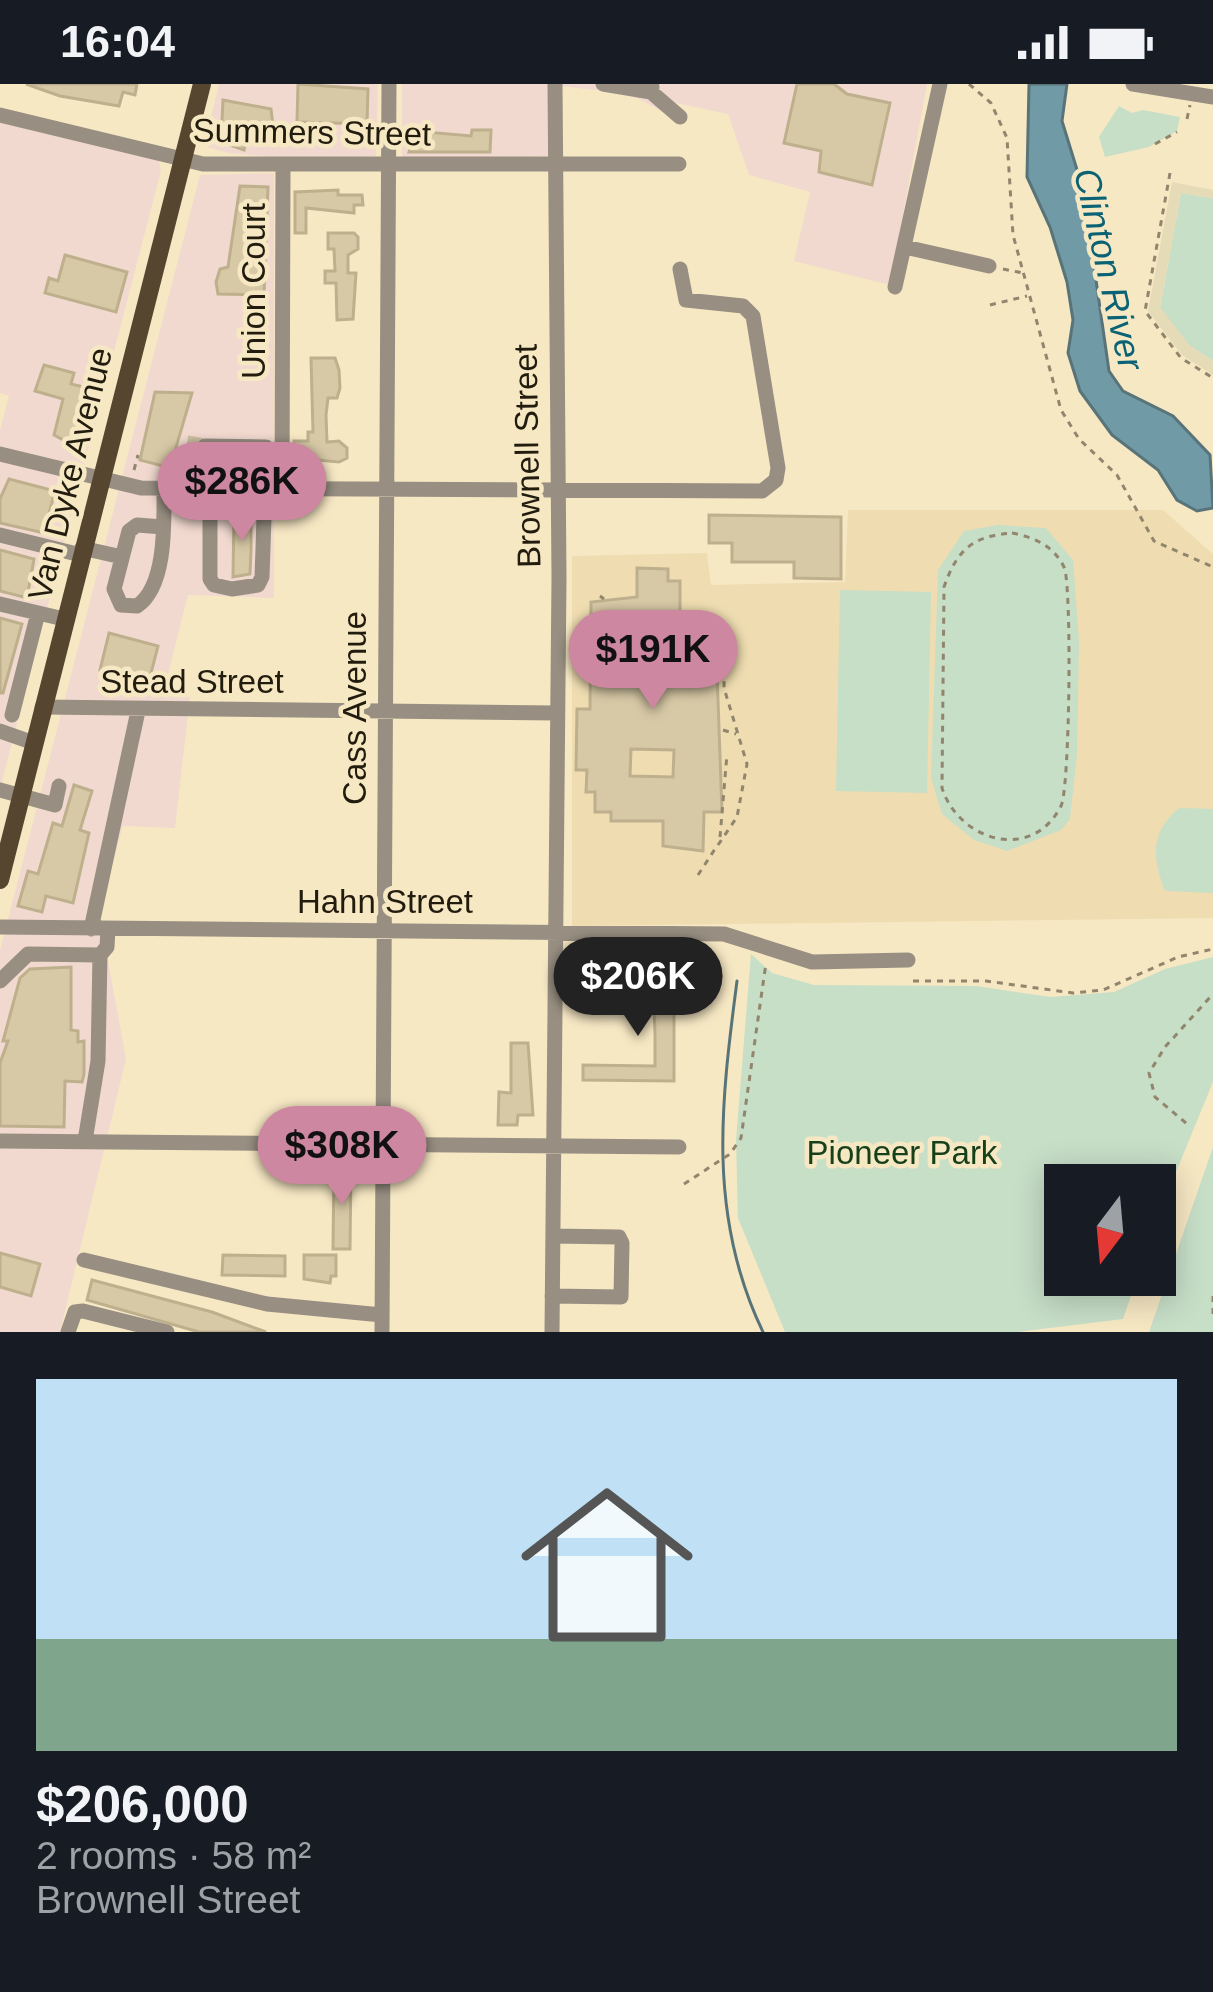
<!DOCTYPE html>
<meta charset="utf-8">
<style>
body{margin:0;font-family:Arial,sans-serif;background:#242831;color:#f1f3f6;height:100vh;display:flex;flex-direction:column;font-size:45px;white-space:nowrap}
*{box-sizing:border-box;margin:0}
p{font-size:39px;color:#9ea1a6}
.icon{flex:none;width:66px;height:66px;fill:none;stroke:currentColor;stroke-width:2;stroke-linecap:round;stroke-linejoin:round}
.map{position:relative;height:1248px;overflow:hidden}
.panel{display:flex;flex-direction:column;background:#171b24;flex:1}
.panel>*{flex:none}
.needle{width:78px;rotate:196deg}
.buttons{position:absolute;left:1044px;top:1080px;display:grid;gap:24px}
.buttons a{display:grid;place-items:center;width:132px;height:132px;border-radius:0px;background:#171b24;box-shadow:0 6px 30px #0003;font-size:60px}
.price{position:absolute;translate:-50% -102px;padding:0 27px;border-radius:42px;background:#cd87a0;color:#111;font-size:39px;line-height:78px;filter:drop-shadow(0 3px 6px #0008)}
.price::after{content:'';position:absolute;left:50%;top:72px;width:36px;height:27px;margin-left:-18px;background:inherit;clip-path:polygon(0 0,100% 0,50% 100%)}
.price.current{background:#222;color:#fff}
ul{padding:0;list-style:none}
li{display:grid;align-content:center;gap:24px;height:636px;padding:0 36px}
li+li{border-top:3px solid #363941}
li span{display:grid;place-items:center;height:372px;border-radius:0px;color:#555}
li>.icon{margin-inline-start:auto}
span .icon{width:216px;height:216px;fill:#fffc;stroke-width:1}
li b{font-size:51px}
.status{display:flex;justify-content:space-between;align-items:center;height:84px;padding:0 60px;background:#171b24;direction:ltr}
.status svg{height:33px;fill:currentColor}
.map>svg:first-child{display:block}
</style>
<div class="status"><b>16:04</b><svg viewBox="0 0 49 12"><path d="M0 12V9h3v3zM5 12V6h3v6zM10 12V3h3v9zM15 12V0h3v12zM26 1h20v11H26zM47 4h2v5h-2z"/></svg></div>
<div class="map">
<svg width="1213" height="1248" viewBox="0 0 1213 1248">
<rect width="100%" height="100%" fill="#f7e8c4"/>
<path fill="#f1d9cf" d="M 219,0 L 378,0 L 376,72 L 292,75 L 228,69 L 204,62 Z
M 402,0 L 927,0 L 890,201 L 794,177 L 810,108 L 749,91 L 728,30 L 671,18 L 669,31 L 629,10 L 551,1 L 551,72 L 402,75 Z
M 0,32 L 157,69 L 161,87 L 0,705 L 0,346 L 9,312 L 0,309 Z
M 274,89 L 274,514 L 188,511 L 163,610 L 190,613 L 175,744 L 123,742 L 99,828 L 126,975 L 60,1248 L 0,1248 L 0,866 L 200,91 Z"/>
<path fill="#efddb1" d="M 848,426 L 1163,426 L 1213,470 L 1213,834 L 572,842 L 572,472 L 707,469 L 711,501 L 845,498 Z"/>
<path fill="#c7dec7" d="M 1119,22 L 1132,29 L 1143,26 L 1180,33 L 1177,47 L 1149,63 L 1105,73 L 1099,53 Z
M 1181,109 L 1213,114 L 1213,277 L 1189,261 L 1160,224 Z
M 998,441 L 1046,444 L 1073,476 L 1079,558 L 1077,671 L 1070,735 L 1061,746 L 1007,767 L 974,756 L 942,730 L 931,694 L 938,486 L 964,447 Z
M 840,506 L 931,508 L 927,709 L 836,707 Z
M 1179,724 L 1213,725 L 1213,809 L 1165,807 C 1152,774 1150,748 1179,724 Z
M 751,870 L 772,889 L 814,901 L 976,902 L 1050,913 L 1114,908 L 1165,885 L 1213,873 L 1213,998 L 1155,1139 L 1155,1101 L 1065,1101 L 1065,1191 L 1138,1191 L 1123,1235 L 1017,1248 L 785,1248 L 738,1134 L 736,1056 Z
M 1213,1063 L 1213,1248 L 1149,1248 Z"/>
<path fill="#e5dbb7" d="M 1172,98 L 1213,106 L 1213,114 L 1181,109 L 1160,223 L 1189,261 L 1213,277 L 1213,291 L 1182,271 L 1148,227 Z"/>
<path fill="#709aa6" stroke="#597479" stroke-width="3" d="M 1029,0 L 1067,0 L 1062,37 L 1083,105 L 1109,287 L 1123,307 L 1173,332 L 1210,371 L 1213,424 L 1197,427 L 1177,416 L 1158,386 L 1112,351 L 1080,307 L 1068,269 L 1073,236 L 1067,198 L 1050,143 L 1027,93 Z"/>
<g fill="none" stroke-linecap="round" stroke-linejoin="round">
<path stroke="#597479" stroke-width="3" d="M 737,897 C 721,1019 707,1132 763,1248"/>
</g>
<path fill="#d7c9a6" stroke="#beb08d" stroke-width="3" fill-rule="evenodd" d="M 26,0 L 137,0 L 135,11 L 123,8 L 119,22 L 60,12 Z
M 298,0 L 368,5 L 367,40 L 297,38 Z
M 797,0 L 834,0 L 847,10 L 890,19 L 872,101 L 819,88 L 821,67 L 784,59 Z
M 223,16 L 271,25 L 274,50 L 247,49 L 244,66 L 221,58 Z
M 472,46 L 491,46 L 490,68 L 409,68 L 415,47 L 471,52 Z
M 240,102 L 268,103 L 264,211 L 218,210 L 216,198 L 220,185 L 228,183 Z
M 338,106 L 338,111 L 362,111 L 363,121 L 354,121 L 354,129 L 306,124 L 306,149 L 295,149 L 295,108 Z
M 328,149 L 354,149 L 358,153 L 358,165 L 348,171 L 348,189 L 356,189 L 353,235 L 337,236 L 336,199 L 325,199 L 325,187 L 335,187 L 334,165 L 328,165 Z
M 65,171 L 127,188 L 116,228 L 45,209 L 49,194 L 58,197 Z
M 311,274 L 335,274 L 339,286 L 340,304 L 337,314 L 328,314 L 326,331 L 327,358 L 339,357 L 347,364 L 347,374 L 339,378 L 294,374 L 294,357 L 308,357 L 308,348 L 313,348 Z
M 44,281 L 74,289 L 71,300 L 92,305 L 74,356 L 69,359 L 54,351 L 63,315 L 35,307 Z
M 155,308 L 192,309 L 170,384 L 140,376 Z
M 9,395 L 55,407 L 44,449 L 0,439 L 0,415 Z
M 234,428 L 251,428 L 251,467 L 250,490 L 233,493 Z
M 709,431 L 841,433 L 841,495 L 794,494 L 794,478 L 732,478 L 732,459 L 709,459 Z
M 0,466 L 34,475 L 27,514 L 0,507 Z
M 637,484 L 668,485 L 668,497 L 680,497 L 680,531 L 715,532 L 722,728 L 704,728 L 703,767 L 663,762 L 663,737 L 611,737 L 611,728 L 595,728 L 595,708 L 586,708 L 587,686 L 576,686 L 577,625 L 590,625 L 591,518 L 637,513 ZM 631,665 L 674,666 L 673,693 L 630,692 Z
M 0,534 L 22,540 L 3,609 L 0,609 Z
M 109,549 L 158,562 L 150,593 L 100,586 Z
M 74,701 L 92,707 L 80,746 L 89,749 L 73,819 L 46,812 L 42,828 L 18,822 L 28,787 L 38,790 L 53,739 L 62,742 Z
M 71,883 L 71,946 L 78,947 L 78,958 L 84,957 L 84,990 L 82,998 L 65,997 L 64,1043 L 0,1042 L 0,979 L 8,957 L 3,957 L 20,894 L 30,885 Z
M 582,912 L 674,913 L 674,997 L 583,996 L 583,981 L 655,982 L 655,949 L 654,927 L 582,927 Z
M 511,959 L 528,959 L 533,1031 L 518,1031 L 517,1041 L 498,1041 L 499,1008 L 511,1009 Z
M 334,1083 L 351,1083 L 350,1165 L 333,1165 Z
M 0,1169 L 40,1180 L 31,1212 L 0,1203 Z
M 223,1171 L 285,1172 L 285,1192 L 222,1191 Z
M 304,1171 L 336,1171 L 336,1192 L 331,1192 L 330,1199 L 304,1195 Z
M 92,1196 L 212,1228 L 266,1248 L 199,1248 L 87,1216 Z"/>
<g fill="none" stroke-linecap="round" stroke-linejoin="round">
<path stroke="#ccbfa0" stroke-width="15" stroke-dasharray="15 8" stroke-linecap="butt" d="M 187,359 L 205,362"/>
<path stroke="#91866d" stroke-width="3" stroke-dasharray="6 6" stroke-linecap="butt" d="M 969,0 L 991,19 L 1007,54 L 1013,151 L 1061,326 L 1079,355 L 1117,391 L 1154,457 L 1213,483
M 1187,35 L 1190,21
M 1155,60 L 1177,48
M 1170,89 L 1145,227 L 1181,274 L 1213,294
M 1003,185 L 1023,189
M 990,221 L 1027,212
M 134,386 L 138,371
M 1012,449 C 1033,453 1053,461 1064,483 C 1072,499 1070,704 1061,722 C 1032,779 959,757 942,704 L 944,503 C 957,466 972,452 1012,449 Z
M 600,512 L 604,515
M 723,646 L 736,650
M 720,753 L 727,670
M 718,761 L 737,733 L 747,680 L 724,604 L 725,539
M 698,791 L 717,762
M 913,897 L 986,897 L 1073,909 L 1103,906 L 1178,873 L 1213,865
M 1186,1039 L 1155,1013 L 1149,989 L 1165,963 L 1213,910
M 684,1100 L 730,1070 L 741,1054 L 766,879
M 1213,1212 L 1213,1235"/>
<path stroke="#988f82" stroke-width="15" d="M 603,0 L 651,8
M 1133,0 L 1213,13
M 652,3 L 651,8 L 680,33
M 0,31 L 203,80 L 679,80
M 905,163 L 989,182
M 895,203 L 940,0
M 205,362 L 266,363
M 0,370 L 141,404 L 762,407 L 776,396 L 778,384 L 753,232 L 743,222 L 686,216 L 680,185
M 210,404 L 210,495 L 214,501 L 232,505 L 258,501 L 262,493 L 265,405
M 282,405 L 283,81
M 163,443 L 137,441 L 129,447 L 114,505 L 121,521 L 137,522 C 167,502 164,437 164,404
M 0,451 L 81,471
M 82,464 L 122,473
M 0,520 L 64,535
M 42,623 L 557,629
M 12,631 L 38,529
M 0,647 L 34,659
M 0,706 L 55,721 L 59,702
M 0,843 L 724,850 L 812,878 L 908,876
M 91,845 L 138,627
M 0,897 L 28,870 L 100,871
M 0,1057 L 679,1063
M 85,1057 L 98,977 L 100,871 L 107,863 L 108,845
M 84,1176 L 267,1220 L 382,1231
M 552,1212 L 621,1213 L 622,1159 L 619,1153 L 553,1152
M 68,1248 L 75,1228 L 83,1227 L 167,1248
M 382,1248 L 389,0
M 552,1248 L 559,494 L 555,0"/>
<path stroke="#56462f" stroke-width="18" d="M 0,796 L 202,0"/>
</g>
<g text-anchor="middle" dominant-baseline="central" stroke-width="9" stroke-linejoin="round" paint-order="stroke">
<g font-size="33" fill="#221c0f" stroke="#f7e8c4">
<text transform="translate(312 48) rotate(1)">Summers Street</text>
<text transform="translate(253 207) rotate(-90)">Union Court</text>
<text transform="translate(527 372) rotate(-91)">Brownell Street</text>
<text transform="translate(70 390) rotate(-76)">Van Dyke Avenue</text>
<text x="192" y="597">Stead Street</text>
<text transform="translate(354 624) rotate(-90)">Cass Avenue</text>
<text x="385" y="817">Hahn Street</text>
</g>
<g font-size="33" fill="#16401a" stroke="#f7e8c4">
<text x="902" y="1068">Pioneer Park</text>
</g>
<g font-size="36" font-style="italic" fill="#0a6274" stroke="#f7e8c4">
<text transform="translate(1109 185) rotate(77)">Clinton River</text>
</g>
</g>
</svg>
<div class="buttons">
<a><svg class="needle" viewBox="-14 -14 28 28"><path d="M0-13l5 13h-10z" fill="#e53935"/><path d="M0 13l5-13h-10z" fill="#9ea1a6"/></svg></a>
</div>
<b class="price" style="left:242px;top:460px">$286K</b>
<b class="price" style="left:653px;top:628px">$191K</b>
<b class="price current" style="left:638px;top:955px">$206K</b>
<b class="price" style="left:342px;top:1124px">$308K</b>
</div>
<section class="panel">
<ul>
<li><span style="background:linear-gradient(#bfe0f5 70%,#7fa58c 0)"><svg class="icon" aria-label="home" viewBox="0 0 24 24"><path d="M3 11l9-7 9 7M6 9v11h12V9"/></svg></span><div><b>$206,000</b><p>2 rooms · 58 m²</p><p>Brownell Street</p></div></li>
</ul>
</section>
